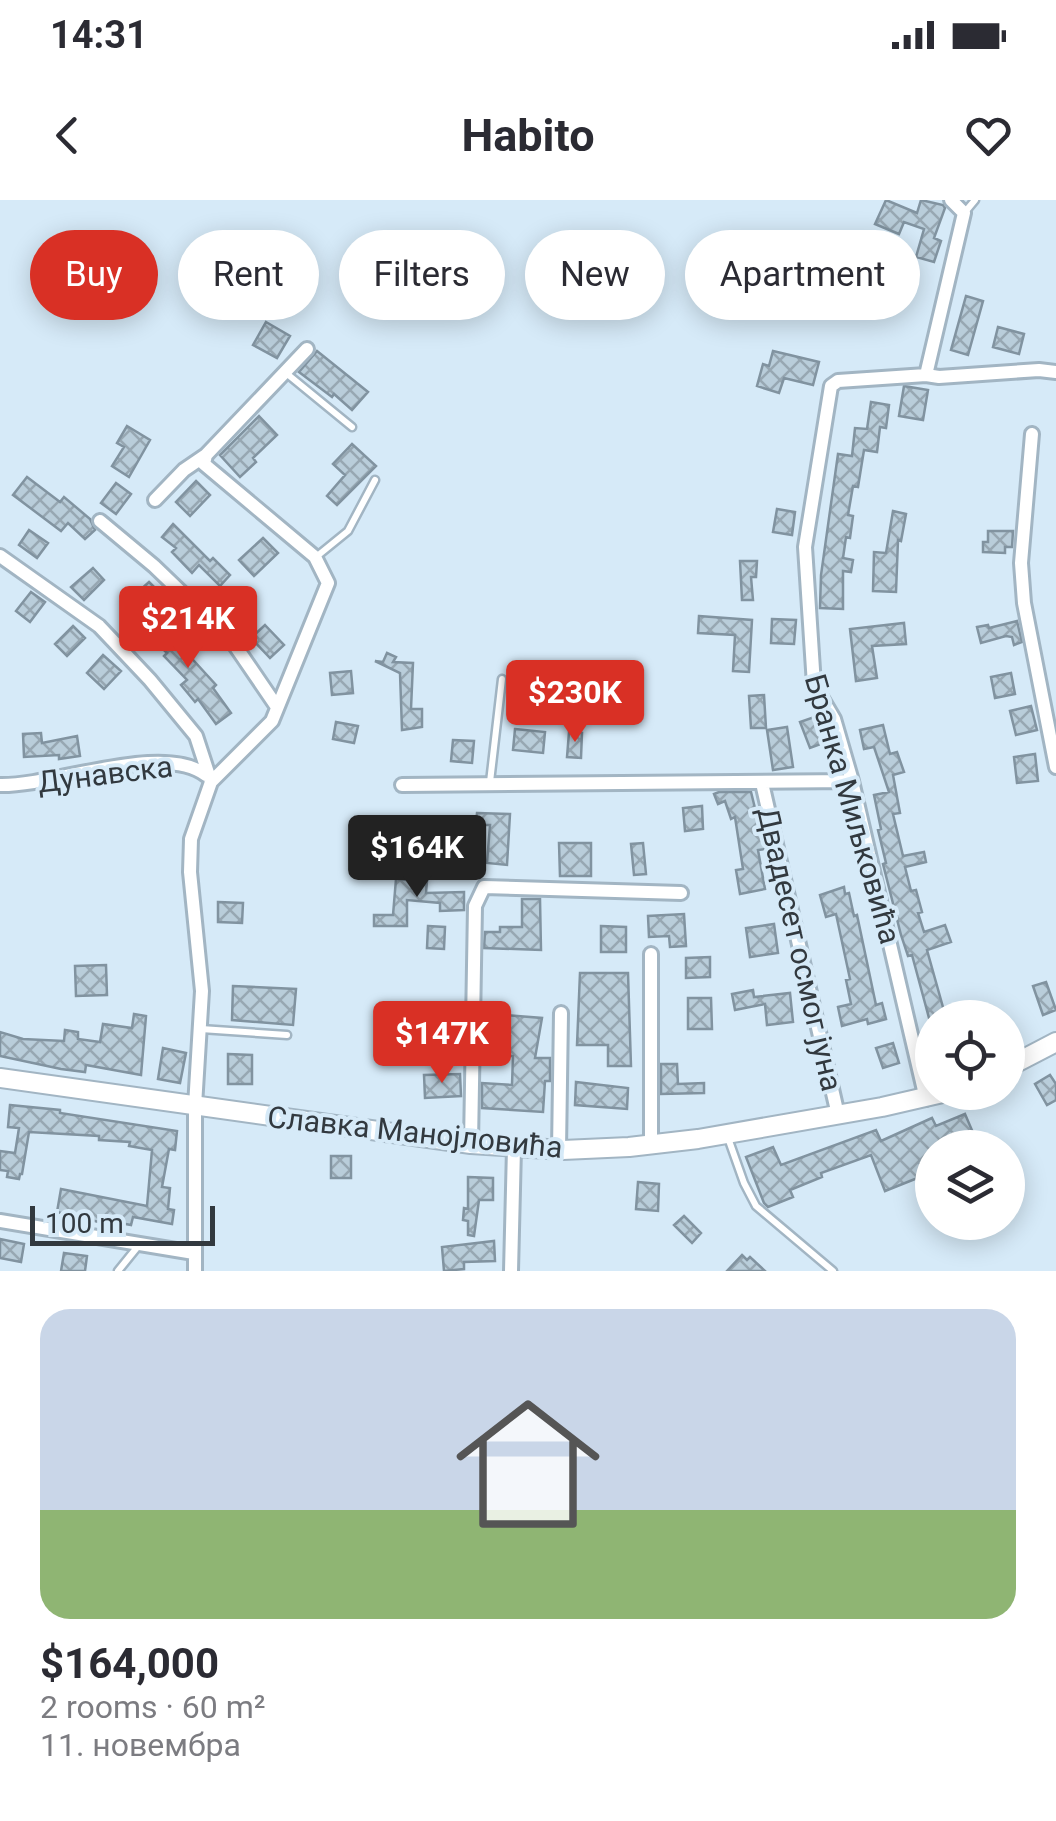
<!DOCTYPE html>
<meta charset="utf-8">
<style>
body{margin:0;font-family:Roboto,sans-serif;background:#f7f7f7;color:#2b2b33;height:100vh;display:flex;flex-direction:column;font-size:38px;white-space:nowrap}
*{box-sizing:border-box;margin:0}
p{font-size:32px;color:#7c7c81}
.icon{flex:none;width:55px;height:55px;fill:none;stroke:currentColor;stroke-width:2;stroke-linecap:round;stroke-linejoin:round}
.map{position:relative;height:1071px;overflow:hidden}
.sheet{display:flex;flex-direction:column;background:#fff;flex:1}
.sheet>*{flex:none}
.top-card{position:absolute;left:30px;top:30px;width:998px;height:90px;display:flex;gap:20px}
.tools{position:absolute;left:915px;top:800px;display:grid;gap:20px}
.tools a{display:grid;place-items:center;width:110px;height:110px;border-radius:50%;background:#fff;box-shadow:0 5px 25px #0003;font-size:50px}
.scale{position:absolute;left:30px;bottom:25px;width:185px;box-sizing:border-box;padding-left:10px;border:5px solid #32393f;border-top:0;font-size:28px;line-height:35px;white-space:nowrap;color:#32393f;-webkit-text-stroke:8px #d6eaf8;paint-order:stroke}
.price{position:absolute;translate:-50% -85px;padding:0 22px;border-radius:10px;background:#d93025;color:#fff;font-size:32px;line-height:65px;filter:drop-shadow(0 2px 5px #0008)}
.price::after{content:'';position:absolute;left:50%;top:60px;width:30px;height:22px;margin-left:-15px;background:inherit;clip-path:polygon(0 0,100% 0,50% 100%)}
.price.current{background:#222;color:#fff}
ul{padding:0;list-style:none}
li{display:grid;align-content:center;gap:20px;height:530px;padding:0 40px}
li span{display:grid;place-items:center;height:310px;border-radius:30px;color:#555}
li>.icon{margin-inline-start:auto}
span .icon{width:180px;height:180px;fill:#fffc;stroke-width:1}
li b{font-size:42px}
.chip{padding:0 35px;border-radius:45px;background:#fff;box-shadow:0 5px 25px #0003;font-size:35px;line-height:90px}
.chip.current{background:#d93025;color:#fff}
.status{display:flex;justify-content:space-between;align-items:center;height:70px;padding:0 50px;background:#fff;direction:ltr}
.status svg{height:28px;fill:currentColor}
header{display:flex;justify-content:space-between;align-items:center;height:130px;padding:0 40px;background:#fff;font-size:45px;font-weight:700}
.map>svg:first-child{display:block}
</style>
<div class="status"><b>14:31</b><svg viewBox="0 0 49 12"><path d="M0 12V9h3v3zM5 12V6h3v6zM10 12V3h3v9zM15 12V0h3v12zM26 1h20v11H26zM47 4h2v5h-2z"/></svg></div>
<header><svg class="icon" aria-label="back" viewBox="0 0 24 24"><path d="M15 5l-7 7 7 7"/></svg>Habito<svg class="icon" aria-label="heart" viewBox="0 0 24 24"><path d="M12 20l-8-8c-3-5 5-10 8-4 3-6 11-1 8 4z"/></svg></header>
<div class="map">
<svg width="1056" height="1071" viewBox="0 0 1056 1071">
<defs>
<pattern id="building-cross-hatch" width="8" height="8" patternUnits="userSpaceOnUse" patternTransform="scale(2.5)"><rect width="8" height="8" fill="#b9cdda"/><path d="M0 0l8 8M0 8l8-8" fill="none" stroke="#97a7b2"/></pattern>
</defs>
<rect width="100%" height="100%" fill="#d6eaf8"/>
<path fill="url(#building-cross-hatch)" stroke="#8193a0" stroke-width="2.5" d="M 886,0 L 917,13 L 921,0 L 943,5 L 945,8 L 934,38 L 941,41 L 934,62 L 916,57 L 924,29 L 904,22 L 899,34 L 875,24 Z
M 966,96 L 983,101 L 968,155 L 951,150 Z
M 266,122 L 290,136 L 277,158 L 253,145 Z
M 998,127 L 1024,134 L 1019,154 L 993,147 Z
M 317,151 L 368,192 L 352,210 L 334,194 L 332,197 L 299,172 Z
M 773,151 L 819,162 L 813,185 L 784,178 L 779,193 L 757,186 L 763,164 L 769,166 Z
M 904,186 L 928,190 L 923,220 L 899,216 Z
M 871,202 L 889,205 L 886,228 L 880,227 L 877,252 L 864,250 L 858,287 L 853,286 L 848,315 L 853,316 L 850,338 L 846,337 L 843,358 L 853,360 L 851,372 L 843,371 L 843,409 L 820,408 L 821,375 L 838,254 L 852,256 L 855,228 L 867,229 Z
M 259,216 L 277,235 L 253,258 L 256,262 L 240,277 L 220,255 Z
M 127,226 L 150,240 L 129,277 L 112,266 L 124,247 L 117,243 Z
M 352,244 L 376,266 L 337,305 L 327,296 L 345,275 L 333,264 Z
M 27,277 L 60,302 L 64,297 L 90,319 L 95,330 L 85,339 L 68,323 L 61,331 L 13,295 Z
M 196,281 L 210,295 L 190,316 L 176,302 Z
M 116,283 L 131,294 L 116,314 L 101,303 Z
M 777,309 L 795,312 L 792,335 L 773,332 Z
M 893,311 L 906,314 L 901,341 L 898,340 L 896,392 L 873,391 L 874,352 L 886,353 Z
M 173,324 L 210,361 L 213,358 L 230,375 L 220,386 L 199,365 L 192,373 L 172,352 L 176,348 L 162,337 Z
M 29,330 L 48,343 L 37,358 L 19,345 Z
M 988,331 L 1013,331 L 1012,347 L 1005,347 L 1005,353 L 983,352 L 983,342 L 988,342 Z
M 263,338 L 278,353 L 254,376 L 239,360 Z
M 740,361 L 757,361 L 756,377 L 751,377 L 753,400 L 742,400 Z
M 93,368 L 104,380 L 84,400 L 71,387 Z
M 149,382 L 168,401 L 158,410 L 139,391 Z
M 31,392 L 45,402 L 30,422 L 16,411 Z
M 152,415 L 216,485 L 213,488 L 231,513 L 216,524 L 198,499 L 195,502 L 181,485 L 187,480 L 164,456 L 167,453 L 140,426 Z
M 699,416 L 752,420 L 749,472 L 733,471 L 735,435 L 698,433 Z
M 772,419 L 796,420 L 794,444 L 771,443 Z
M 1017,421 L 1022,442 L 1014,445 L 1012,437 L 1006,436 L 981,443 L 977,427 L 988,425 L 989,428 Z
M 904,423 L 906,444 L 872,446 L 877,478 L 856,481 L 850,429 Z
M 265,425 L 284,445 L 270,458 L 251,438 Z
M 73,426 L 85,438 L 67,456 L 55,444 Z
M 387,453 L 396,457 L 393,462 L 413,463 L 411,509 L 422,509 L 422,527 L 402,530 L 400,473 L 375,461 L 383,462 Z
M 103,455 L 121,471 L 104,489 L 87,473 Z
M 351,471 L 353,493 L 332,495 L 330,473 Z
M 1011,473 L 1015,494 L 995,498 L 991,477 Z
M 764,495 L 766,528 L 751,528 L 749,496 Z
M 547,501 L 568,505 L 566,520 L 544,516 Z
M 1031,506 L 1037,530 L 1016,535 L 1010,511 Z
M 820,515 L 829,541 L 810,548 L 800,522 Z
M 336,522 L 358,526 L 354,543 L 333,539 Z
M 883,525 L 890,554 L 897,552 L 904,572 L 893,575 L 900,613 L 893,614 L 903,656 L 924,652 L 926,662 L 905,667 L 911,691 L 916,690 L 922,712 L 918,713 L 924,732 L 945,725 L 951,742 L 927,750 L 946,818 L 929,818 L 912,755 L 908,756 L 901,735 L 883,664 L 886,663 L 878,630 L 881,629 L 874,595 L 889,592 L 874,547 L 864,549 L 860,530 Z
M 787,527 L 793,567 L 773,570 L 767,530 Z
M 515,529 L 545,532 L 543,553 L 513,550 Z
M 569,532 L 582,533 L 581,558 L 567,557 Z
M 41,533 L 42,543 L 77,536 L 80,556 L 59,559 L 59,555 L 24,557 L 23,534 Z
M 453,540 L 474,541 L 472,563 L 451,561 Z
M 1035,554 L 1038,581 L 1017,583 L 1014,557 Z
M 719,592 L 751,592 L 765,649 L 758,650 L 765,689 L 740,694 L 736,670 L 743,669 L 735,617 L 731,619 L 725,601 L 718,604 L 714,594 Z
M 702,606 L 703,629 L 685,631 L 683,608 Z
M 477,613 L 510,614 L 507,665 L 487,663 L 490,625 L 476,625 Z
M 559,643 L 591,643 L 591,676 L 560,676 Z
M 643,643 L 646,674 L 634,675 L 631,644 Z
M 408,672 L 422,673 L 421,680 L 427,681 L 426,693 L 464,692 L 464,710 L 440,711 L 440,703 L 407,700 L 407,726 L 374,726 L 374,715 L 393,715 L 396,679 L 407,680 Z
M 844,687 L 845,694 L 849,693 L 854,716 L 857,715 L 876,805 L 882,803 L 886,819 L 868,824 L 867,819 L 842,826 L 838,807 L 851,804 L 846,780 L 850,779 L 836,714 L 826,717 L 820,695 Z
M 522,699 L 540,699 L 541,750 L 484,748 L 485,732 L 500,732 L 500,727 L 522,727 Z
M 218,702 L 243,703 L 242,723 L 218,722 Z
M 684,714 L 686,746 L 670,747 L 669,736 L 649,737 L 648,716 Z
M 774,724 L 778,753 L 750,757 L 746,728 Z
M 428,726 L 445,727 L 444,749 L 427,748 Z
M 601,726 L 626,727 L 626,752 L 601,752 Z
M 710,757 L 710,777 L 686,778 L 686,758 Z
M 106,765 L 107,795 L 76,796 L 75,766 Z
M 580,773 L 628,773 L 631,866 L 608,866 L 608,845 L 577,845 Z
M 1046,782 L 1056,810 L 1043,815 L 1033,786 Z
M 233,786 L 296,789 L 293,825 L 232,820 Z
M 753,790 L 754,797 L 790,793 L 793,822 L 767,825 L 765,804 L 735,810 L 732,794 Z
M 688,798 L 711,798 L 712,829 L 688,829 Z
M 134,814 L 146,816 L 141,875 L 86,865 L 85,872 L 61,869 L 0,856 L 0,832 L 23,839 L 64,841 L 65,830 L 78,832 L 78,839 L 100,842 L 103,824 L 132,828 Z
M 506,815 L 542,818 L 535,858 L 550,858 L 550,881 L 545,881 L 543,912 L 482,908 L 482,883 L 512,885 L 513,856 L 509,856 L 510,836 L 505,835 Z
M 893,843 L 899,863 L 883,868 L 876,848 Z
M 163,848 L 186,853 L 180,883 L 158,879 Z
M 228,854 L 252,855 L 252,884 L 228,884 Z
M 661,864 L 677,864 L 678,884 L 704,883 L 704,893 L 661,894 Z
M 460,874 L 461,896 L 425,898 L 424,875 Z
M 1050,875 L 1056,884 L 1056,900 L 1047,905 L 1035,884 Z
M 576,882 L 628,888 L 627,909 L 575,905 Z
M 10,905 L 60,910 L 60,913 L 177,931 L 175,950 L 169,949 L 162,987 L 170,988 L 168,1009 L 174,1010 L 172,1024 L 133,1017 L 131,1025 L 104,1020 L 103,1023 L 57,1012 L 61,989 L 147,1006 L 152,950 L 129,946 L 130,942 L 99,940 L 99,936 L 29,932 L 22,974 L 20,974 L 19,979 L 7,977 L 8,971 L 0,970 L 0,951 L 15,953 L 19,928 L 8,927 Z
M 965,914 L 974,935 L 961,940 L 964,948 L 932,948 L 932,959 L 920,964 L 925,975 L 885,991 L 871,955 L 821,973 L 822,977 L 790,990 L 793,997 L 768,1007 L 764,1003 L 746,957 L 773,947 L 781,965 L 876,930 L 881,941 L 932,918 L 936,926 Z
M 331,956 L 351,956 L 351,978 L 331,978 Z
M 468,977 L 493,978 L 493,1000 L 479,1000 L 474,1036 L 468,1035 L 468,1021 L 463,1020 L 464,1008 L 468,1009 Z
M 638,982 L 659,984 L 658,1011 L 636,1009 Z
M 684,1016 L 701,1033 L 692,1043 L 674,1025 Z
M 0,1039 L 24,1044 L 21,1062 L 0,1058 Z
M 494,1041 L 495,1061 L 464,1062 L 464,1069 L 444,1071 L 442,1047 Z
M 64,1053 L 87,1056 L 85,1071 L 61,1071 Z
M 742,1055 L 747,1060 L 750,1057 L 765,1071 L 727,1071 Z"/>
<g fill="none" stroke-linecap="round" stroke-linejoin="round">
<defs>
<path id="lane" d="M 965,12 L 975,0
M 286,173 L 352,227
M 316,357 L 348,331 L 375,280
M 490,582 L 502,479
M 201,829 L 287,835
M 727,935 L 744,983 L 756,1006 L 833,1071
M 118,1071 L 139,1045"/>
<path id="street" d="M 926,175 L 964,13 L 951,0
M 1032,234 L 1021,363 L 1024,403 L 1056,567
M 155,300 L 184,270 L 206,255
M 100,321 L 154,366 L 232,441 L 277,507
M 0,356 L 99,426 L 150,480 L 196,536 L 211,582
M 762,583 L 838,915
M 0,585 C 56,586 163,542 206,575
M 402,585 L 852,581
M 926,899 L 852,581 L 834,519 L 814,485 L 805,347 L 831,186 L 838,181 L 926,175 L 939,177 L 1039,170 L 1056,172
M 471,944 L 475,706 L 484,687 L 681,693
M 651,945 L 651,754
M 559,950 L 561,813
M 0,1021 L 194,1053
M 195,1071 L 195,906 L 202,791 L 190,672 L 191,639 L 211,582 L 272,521 L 328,383 L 315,357 L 204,264 L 206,255 L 307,149
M 511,1071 L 514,948"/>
<path id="secondary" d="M 1008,867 L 1056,842
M 0,878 L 471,944 L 563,950 L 629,947 L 698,939 L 882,907 L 947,892"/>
</defs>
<use href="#lane" stroke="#a2b5c3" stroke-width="11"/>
<use href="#street" stroke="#a2b5c3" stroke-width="18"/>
<use href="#secondary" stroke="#a2b5c3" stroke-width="22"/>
<use href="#lane" stroke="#fff" stroke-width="6"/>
<use href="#street" stroke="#fff" stroke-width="12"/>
<use href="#secondary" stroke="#fff" stroke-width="18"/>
</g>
<g text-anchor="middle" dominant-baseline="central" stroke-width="8" stroke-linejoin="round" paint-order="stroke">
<g font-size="30" fill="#32393f" stroke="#d6eaf8">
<text transform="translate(105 574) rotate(-7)">Дунавска</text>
<text transform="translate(853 609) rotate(74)">Бранка Миљковића</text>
<text transform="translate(800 749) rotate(77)">Двадесет осмог јуна</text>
<text transform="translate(415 932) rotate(6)">Славка Манојловића</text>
</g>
</g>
</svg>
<div class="tools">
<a><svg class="icon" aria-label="locate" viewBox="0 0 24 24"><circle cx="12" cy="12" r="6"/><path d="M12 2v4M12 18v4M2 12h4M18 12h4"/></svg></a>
<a><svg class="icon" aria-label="layers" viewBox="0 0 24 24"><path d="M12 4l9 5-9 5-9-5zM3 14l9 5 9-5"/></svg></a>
</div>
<div class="scale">100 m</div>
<b class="price" style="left:188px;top:471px">$214K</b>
<b class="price" style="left:575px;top:545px">$230K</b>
<b class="price current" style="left:417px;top:700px">$164K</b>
<b class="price" style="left:442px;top:886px">$147K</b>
<div class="top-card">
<a class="chip current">Buy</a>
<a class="chip">Rent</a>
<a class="chip">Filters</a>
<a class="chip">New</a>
<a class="chip">Apartment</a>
</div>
</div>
<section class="sheet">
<ul>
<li><span style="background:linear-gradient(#c9d6e8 65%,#8fb573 0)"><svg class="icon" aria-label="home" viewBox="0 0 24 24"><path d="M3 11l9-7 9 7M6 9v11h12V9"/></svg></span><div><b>$164,000</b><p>2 rooms · 60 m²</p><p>11. новембра</p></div></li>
</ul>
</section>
